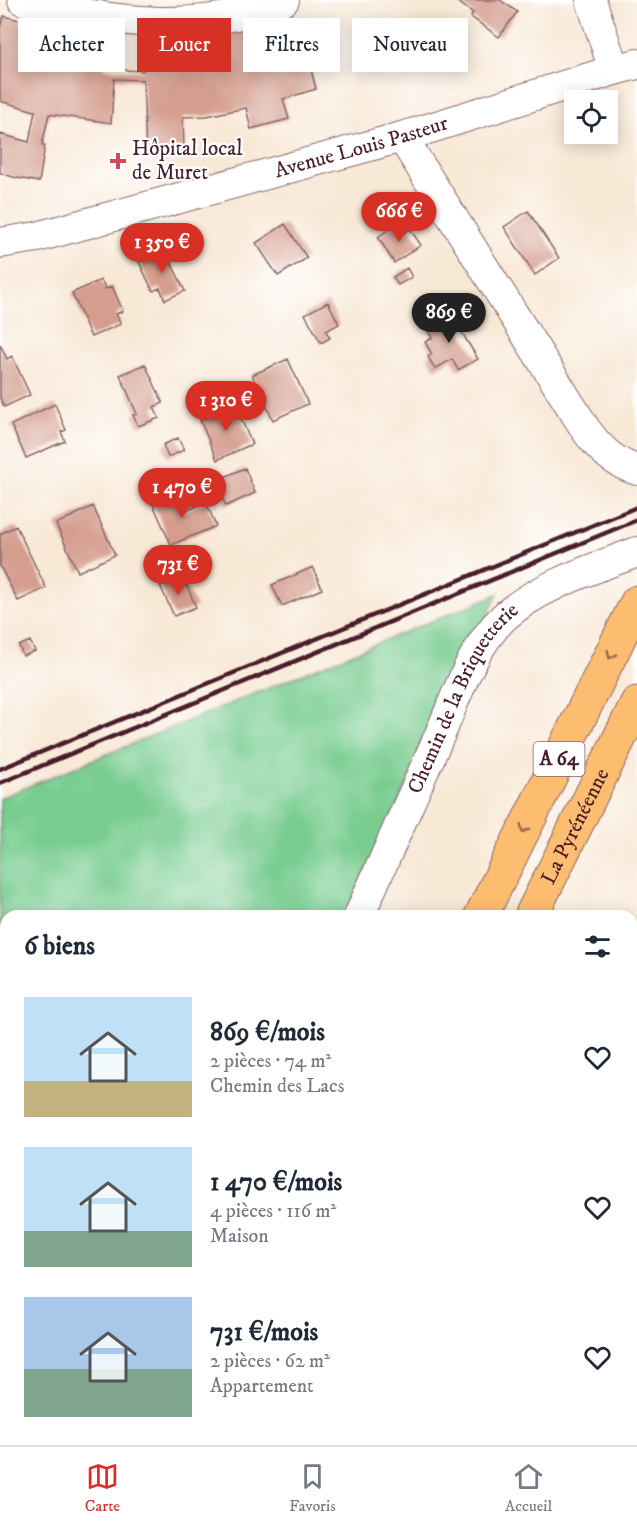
<!DOCTYPE html>
<html lang="fr">
<meta charset="utf-8">
<style>
body{margin:0;font-family:"IM FELL DW Pica",serif;background:#f6f6f7;color:#1f2937;height:100vh;display:flex;flex-direction:column;font-size:22px;white-space:nowrap}
*{box-sizing:border-box;margin:0}
p{font-size:20px;color:#747a83}
.icon{flex:none;width:33px;height:33px;fill:none;stroke:currentColor;stroke-width:2;stroke-linecap:round;stroke-linejoin:round}
.map{position:relative;flex:1;overflow:hidden}
.sheet{position:absolute;left:0px;top:910px;width:638px;height:536px;display:flex;flex-direction:column;background:#fff;border-radius:18px 18px 0 0;box-shadow:0 3px 15px #0003}
.sheet>*{flex:none}
.guide{position:absolute;left:18px;top:18px;width:602px;height:54px;display:flex;gap:12px}
.buttons{position:absolute;left:564px;top:90px;display:grid;gap:12px}
.buttons a{display:grid;place-items:center;width:54px;height:54px;border-radius:0px;background:#fff;box-shadow:0 3px 15px #0003;font-size:30px}
.price{position:absolute;translate:-50% -51px;padding:0 14px;border-radius:21px;background:#d93025;color:#fff;font-size:20px;line-height:39px;filter:drop-shadow(0 2px 3px #0008)}
.price::after{content:'';position:absolute;left:50%;top:36px;width:18px;height:14px;margin-left:-9px;background:inherit;clip-path:polygon(0 0,100% 0,50% 100%)}
.price.active{background:#222;color:#fff}
ul{padding:0;list-style:none}
li{display:flex;align-items:center;gap:18px;height:150px;padding:0 24px}
li span{display:grid;place-items:center;flex:none;width:168px;height:120px;border-radius:0px;color:#555}
li>.icon{margin-inline-start:auto}
span .icon{width:72px;height:72px;fill:#fffc;stroke-width:1}
li b{font-size:26px}
h2{display:flex;justify-content:space-between;align-items:center;height:72px;padding:0 24px;font-size:26px}
.pill{padding:0 21px;border-radius:0px;background:#fff;box-shadow:0 3px 15px #0003;font-size:21px;line-height:54px}
.pill.active{background:#d93025;color:#fff}
.tabs{display:flex;justify-content:space-around;align-items:center;height:84px;border-top:2px solid #e0e1e3;background:#fff;font-size:16px;color:#747a83}
.tabs a{display:grid;justify-items:center;gap:3px}
.tabs .active{color:#d93025}
.map>svg:first-child{display:block}
</style>
<div class="map">
<svg width="637" height="1445" viewBox="0 0 637 1445">
<rect width="100%" height="100%" fill="#fff"/>
<filter id="ink" filterUnits="userSpaceOnUse"><feTurbulence type="fractalNoise" baseFrequency=".0167" numOctaves="2"/><feDisplacementMap in="SourceGraphic" scale="12" xChannelSelector="R" yChannelSelector="G"/><feConvolveMatrix kernelMatrix="1 2 1 2 8 2 1 2 1" color-interpolation-filters="sRGB"/></filter>
<filter id="wash" filterUnits="userSpaceOnUse"><feTurbulence type="fractalNoise" baseFrequency=".008" numOctaves="4" result="noise"/><feDisplacementMap in="SourceGraphic" scale="24" xChannelSelector="R" yChannelSelector="G"/><feGaussianBlur stdDeviation="1.35" result="paint"/><feColorMatrix in="noise" values="0 0 0 0 0 0 0 0 0 0 0 0 0 0 0 0 0 1.4 0 .05"/><feComposite in="paint" operator="in"/></filter>
<g filter="url(#wash)">
<rect width="100%" height="100%" fill="#f8e8d6"/>
<path fill="#78cc90" stroke="#61765e" stroke-width="1.5" d="M 498,594 L 344,916 L 6,916 L 6,1330 L 0,1332 L 0,798 Z"/>
<path fill="#62b07a" stroke="#566852" stroke-width="1.5" d="M 637,1351 L 637,1445 L 529,1445 L 532,1440 L 632,1440 L 632,1355 Z"/>
<g id="blocks">
<path fill="#d49d8d" d="M 455,0 L 500,0 L 517,12 L 499,37 L 471,17 L 473,13 Z
M 4,16 L 74,35 L 72,50 L 105,53 L 104,69 L 143,71 L 142,45 L 181,44 L 182,56 L 218,52 L 215,31 L 250,24 L 258,67 L 307,54 L 316,89 L 283,99 L 289,119 L 251,129 L 246,108 L 207,116 L 183,117 L 184,150 L 146,152 L 143,80 L 114,79 L 111,123 L 49,114 L 42,145 L 45,145 L 39,182 L 13,177 L 0,173 L 0,134 L 29,142 L 35,111 L 0,101 L 0,27 Z
M 528,211 L 559,258 L 535,275 L 504,227 Z
M 285,224 L 307,258 L 278,276 L 256,243 Z
M 395,225 L 401,235 L 410,229 L 421,245 L 394,263 L 378,237 Z
M 164,248 L 185,291 L 165,300 L 160,288 L 153,291 L 138,260 Z
M 407,268 L 412,277 L 398,285 L 393,277 Z
M 101,280 L 106,289 L 112,286 L 123,311 L 116,314 L 121,324 L 91,337 L 72,293 Z
M 328,302 L 339,324 L 326,331 L 330,338 L 321,343 L 305,314 Z
M 450,313 L 478,359 L 458,370 L 452,359 L 435,369 L 428,357 L 432,354 L 425,342 L 432,338 L 427,328 Z
M 0,344 L 7,359 L 12,356 L 30,395 L 4,407 L 0,398 Z
M 288,359 L 308,404 L 273,420 L 252,375 Z
M 145,364 L 163,403 L 154,407 L 159,418 L 138,426 L 133,415 L 137,414 L 120,375 Z
M 55,404 L 66,430 L 61,432 L 65,441 L 26,458 L 11,425 Z
M 235,405 L 252,444 L 217,460 L 200,420 Z
M 178,438 L 184,450 L 168,457 L 163,445 Z
M 245,468 L 255,493 L 226,506 L 215,481 Z
M 176,492 L 184,512 L 206,502 L 216,526 L 171,545 L 152,502 Z
M 93,506 L 115,555 L 78,572 L 56,524 Z
M 16,526 L 46,588 L 18,601 L 0,566 L 0,534 Z
M 313,567 L 322,589 L 282,606 L 272,585 Z
M 182,575 L 196,607 L 174,616 L 160,585 Z
M 30,641 L 35,651 L 23,656 L 19,646 Z"/>
</g>
</g>
<g filter="url(#ink)">
<use href="#blocks" fill-opacity="0" stroke="#876567" stroke-width="1.5"/>
<g fill="none" stroke-linecap="round" stroke-linejoin="round">
<defs>
<g id="minor">
<path d="M 23,0 C 108,23 200,35 284,0"/>
<path d="M 591,0 L 614,70"/>
<path d="M 402,137 L 586,430 C 600,449 614,463 637,470"/>
<path id="s1" d="M 0,243 L 37,237 L 402,137 L 614,70 L 637,64"/>
<path id="s2" d="M 359,916 C 386,856 413,795 440,734 C 457,695 472,648 503,618 C 536,587 595,568 637,552"/>
<path d="M 0,1337 L 6,1336"/>
</g>
<g id="highway">
<path d="M 481,916 L 637,602"/>
<path id="s3" d="M 531,916 L 637,703"/>
<path d="M 219,1445 L 221,1440"/>
<path d="M 269,1445 L 272,1440"/>
</g>
</defs>
<use href="#minor" stroke="#876567" stroke-width="32"/>
<use href="#highway" stroke="#876567" stroke-width="35"/>
<use href="#minor" stroke="#fff" stroke-width="30"/>
<use href="#highway" stroke="#fcbd6f" stroke-width="33"/>
<path stroke="#4a1f2b" stroke-width="4.5" d="M 0,769 L 637,507
M 0,783 L 637,520"/>
</g>
<defs><path id="oneway-chevron" d="M-2-3.5L2.5 0L-2 3.5" fill="none" stroke-width="1.6" stroke-linecap="round" stroke-linejoin="round" transform="scale(1.5)"/></defs>
<g stroke="#9a664a">
<use href="#oneway-chevron" transform="translate(611 655) rotate(116)"/>
<use href="#oneway-chevron" transform="translate(524 829) rotate(116)"/>
</g>
</g>
<path fill="#d1495b" stroke="#fff" stroke-width="2" d="M115 152h6v6h6v6h-6v6h-6v-6h-6v-6h6z"/>
<g text-anchor="middle" dominant-baseline="central" stroke-width="4.5" stroke-linejoin="round" paint-order="stroke">
<rect fill="#fff" stroke="#80626b" stroke-width="1.5" x="533.5" y="742" width="51" height="34" rx="4.5"/>
<g font-size="20" font-weight="bold" fill="#4a1f2b">
<text x="559" y="759">A 64</text>
</g>
<g font-size="21" fill="#4a1f2b" stroke="#fff">
<text stroke="none"><textPath href="#s1" startOffset="374">Avenue Louis Pasteur</textPath></text>
<text stroke="none"><textPath href="#s2" startOffset="242">Chemin de la Briquetterie</textPath></text>
<text stroke="none"><textPath href="#s3" startOffset="100">La Pyrénéenne</textPath></text>
</g>
<g font-size="21" fill="#4a1f2b" stroke="#fff" text-anchor="start">
<text x="132" y="149">Hôpital local<tspan x="132" dy="24">de Muret</tspan></text>
</g>
</g>
</svg>
<div class="buttons">
<a><svg class="icon" aria-label="locate" viewBox="0 0 24 24"><circle cx="12" cy="12" r="6"/><path d="M12 2v4M12 18v4M2 12h4M18 12h4"/></svg></a>
</div>
<b class="price" style="left:399px;top:243px">666 €</b>
<b class="price" style="left:162px;top:274px">1 350 €</b>
<b class="price active" style="left:449px;top:344px">869 €</b>
<b class="price" style="left:226px;top:432px">1 310 €</b>
<b class="price" style="left:182px;top:519px">1 470 €</b>
<b class="price" style="left:178px;top:596px">731 €</b>
<div class="guide">
<a class="pill">Acheter</a>
<a class="pill active">Louer</a>
<a class="pill">Filtres</a>
<a class="pill">Nouveau</a>
</div>
<section class="sheet">
<h2>6 biens<svg class="icon" aria-label="filters" viewBox="0 0 24 24"><path d="M4 7h16M4 17h16"/><circle cx="9" cy="7" r="2"/><circle cx="15" cy="17" r="2"/></svg></h2>
<ul>
<li><span style="background:linear-gradient(#bfe0f5 70%,#c2b280 0)"><svg class="icon" aria-label="home" viewBox="0 0 24 24"><path d="M3 11l9-7 9 7M6 9v11h12V9"/></svg></span><div><b>869 €/mois</b><p>2 pièces · 74 m²</p><p>Chemin des Lacs</p></div><svg class="icon" aria-label="heart" viewBox="0 0 24 24"><path d="M12 20l-8-8c-3-5 5-10 8-4 3-6 11-1 8 4z"/></svg></li>
<li><span style="background:linear-gradient(#bfe0f5 70%,#7fa58c 0)"><svg class="icon" aria-label="home" viewBox="0 0 24 24"><path d="M3 11l9-7 9 7M6 9v11h12V9"/></svg></span><div><b>1 470 €/mois</b><p>4 pièces · 116 m²</p><p>Maison</p></div><svg class="icon" aria-label="heart" viewBox="0 0 24 24"><path d="M12 20l-8-8c-3-5 5-10 8-4 3-6 11-1 8 4z"/></svg></li>
<li><span style="background:linear-gradient(#a9c7e8 60%,#7fa58c 0)"><svg class="icon" aria-label="home" viewBox="0 0 24 24"><path d="M3 11l9-7 9 7M6 9v11h12V9"/></svg></span><div><b>731 €/mois</b><p>2 pièces · 62 m²</p><p>Appartement</p></div><svg class="icon" aria-label="heart" viewBox="0 0 24 24"><path d="M12 20l-8-8c-3-5 5-10 8-4 3-6 11-1 8 4z"/></svg></li>
</ul>
</section>
</div>
<nav class="tabs">
<a class="active"><svg class="icon" aria-label="map" viewBox="0 0 24 24"><path d="M3 6l6-2 6 2 6-2v14l-6 2-6-2-6 2zM9 4v14M15 6v14"/></svg>Carte</a>
<a><svg class="icon" aria-label="saved" viewBox="0 0 24 24"><path d="M7 4h10v16l-5-4-5 4z"/></svg>Favoris</a>
<a><svg class="icon" aria-label="home" viewBox="0 0 24 24"><path d="M3 11l9-7 9 7M6 9v11h12V9"/></svg>Accueil</a>
</nav>
